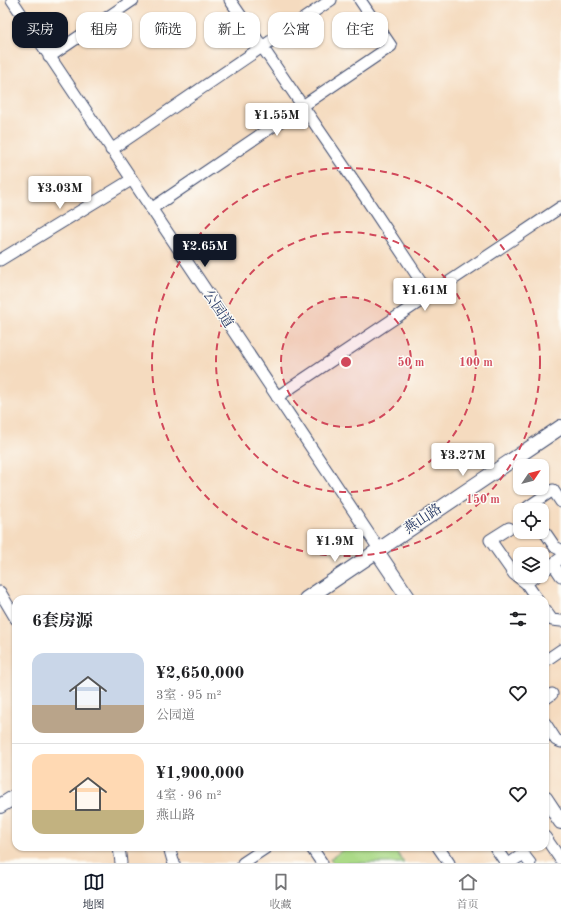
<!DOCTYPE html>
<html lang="zh">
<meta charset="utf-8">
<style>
body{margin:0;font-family:"Old Standard TT","Noto Serif SC",serif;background:#f6f6f6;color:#202124;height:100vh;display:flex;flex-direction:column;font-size:15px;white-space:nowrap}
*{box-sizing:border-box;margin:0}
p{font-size:13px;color:#757577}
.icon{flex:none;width:22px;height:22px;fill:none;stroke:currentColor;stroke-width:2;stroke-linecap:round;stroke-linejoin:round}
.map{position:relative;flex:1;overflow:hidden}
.sheet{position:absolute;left:12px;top:595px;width:537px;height:256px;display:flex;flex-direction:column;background:#fff;border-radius:12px;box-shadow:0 1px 3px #0004}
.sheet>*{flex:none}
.hud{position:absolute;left:12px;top:12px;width:537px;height:36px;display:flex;gap:8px}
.needle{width:26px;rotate:55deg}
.controls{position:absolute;left:513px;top:459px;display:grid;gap:8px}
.controls a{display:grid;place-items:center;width:36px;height:36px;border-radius:8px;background:#fff;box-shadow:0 1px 3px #0004;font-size:20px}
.price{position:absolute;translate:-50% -34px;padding:0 9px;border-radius:4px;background:#fff;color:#222;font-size:13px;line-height:26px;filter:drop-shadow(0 1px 2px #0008)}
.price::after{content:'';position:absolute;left:50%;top:24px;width:12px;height:9px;margin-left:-6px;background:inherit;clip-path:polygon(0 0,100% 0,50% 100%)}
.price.on{background:#111827;color:#fff}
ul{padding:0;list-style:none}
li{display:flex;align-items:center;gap:12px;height:100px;padding:0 20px}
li+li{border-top:1px solid #e0e0e0}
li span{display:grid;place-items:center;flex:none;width:112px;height:80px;border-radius:12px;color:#555}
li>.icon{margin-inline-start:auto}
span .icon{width:48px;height:48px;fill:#fffc;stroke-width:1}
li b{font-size:17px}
h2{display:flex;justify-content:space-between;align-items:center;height:48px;padding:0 20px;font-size:17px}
.pill{padding:0 14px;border-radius:12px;background:#fff;box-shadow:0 1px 3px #0004;font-size:14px;line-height:36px}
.pill.on{background:#111827;color:#fff}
.tab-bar{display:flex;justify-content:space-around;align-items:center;height:56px;border-top:1px solid #e0e0e0;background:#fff;font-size:11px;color:#757577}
.tab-bar a{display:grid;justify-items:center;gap:2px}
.tab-bar .on{color:#111827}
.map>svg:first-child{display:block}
</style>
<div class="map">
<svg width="561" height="863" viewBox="0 0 561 863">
<rect width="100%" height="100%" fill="#fdfcf7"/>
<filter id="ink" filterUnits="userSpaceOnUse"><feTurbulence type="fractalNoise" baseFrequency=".025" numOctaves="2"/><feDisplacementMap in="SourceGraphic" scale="8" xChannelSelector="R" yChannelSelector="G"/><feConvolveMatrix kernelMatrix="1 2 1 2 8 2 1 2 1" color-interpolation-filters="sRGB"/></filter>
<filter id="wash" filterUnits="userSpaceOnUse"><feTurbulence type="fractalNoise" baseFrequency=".012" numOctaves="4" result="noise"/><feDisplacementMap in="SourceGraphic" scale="16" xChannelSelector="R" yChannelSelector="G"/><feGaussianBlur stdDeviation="0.9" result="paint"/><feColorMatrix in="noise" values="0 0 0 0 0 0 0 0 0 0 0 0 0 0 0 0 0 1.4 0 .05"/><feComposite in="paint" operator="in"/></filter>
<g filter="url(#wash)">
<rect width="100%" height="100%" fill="#f5dbbf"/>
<path fill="#abda87" stroke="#638472" d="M 347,847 L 393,847 L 404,863 L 333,863 L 330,859 Z"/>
</g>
<g filter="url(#ink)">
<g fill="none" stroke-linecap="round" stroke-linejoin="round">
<defs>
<path id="minor" d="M 12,0 L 379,549
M 230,0 L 365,197 L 430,295
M 49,57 L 133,0
M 111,150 L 331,0
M 151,209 L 391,46 L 360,0
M 0,260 L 131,180
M 277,397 L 561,207
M 529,510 L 528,507 L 553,490 L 561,502
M 509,528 L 490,540 L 514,574 L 526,583
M 542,528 L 555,547 L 561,550
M 553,564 L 561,576
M 542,572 L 561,558
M 536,576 L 526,583 L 537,599
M 0,592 L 16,619
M 545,610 L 552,620 L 561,621
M 545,661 L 561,650
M 545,699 L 552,694
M 545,723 L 556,740 L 561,742
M 545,837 L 561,860
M 119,847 L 121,863
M 169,847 L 173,861 L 174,863
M 311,847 L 322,863
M 438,847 L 449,863
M 495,847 L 506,863
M 243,863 L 267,847
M 510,863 L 523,854 L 530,863"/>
<path id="major" d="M 379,549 L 380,556 L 409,599
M 306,599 L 561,427
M 545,798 L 561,822
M 0,806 L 16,796"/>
</defs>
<use href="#minor" stroke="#3c496d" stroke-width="13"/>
<use href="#major" stroke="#3c496d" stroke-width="16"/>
<use href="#minor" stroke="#fff" stroke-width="11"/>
<use href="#major" stroke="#fff" stroke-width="14"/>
</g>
</g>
<circle cx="346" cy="362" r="65" fill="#d1495b" fill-opacity=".12"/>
<g fill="none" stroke="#d1495b" stroke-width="2" stroke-dasharray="7 5">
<circle cx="346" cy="362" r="65"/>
<circle cx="346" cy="362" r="130"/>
<circle cx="346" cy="362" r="194"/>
</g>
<g text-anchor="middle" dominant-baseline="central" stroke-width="3" stroke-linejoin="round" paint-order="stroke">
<g font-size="14" fill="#1b2f5e" stroke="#fdfcf7">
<text transform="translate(218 309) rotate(56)">公园道</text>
<text transform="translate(423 519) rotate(-34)">燕山路</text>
</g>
</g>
<circle cx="346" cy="362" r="6" fill="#d1495b" stroke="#fdfcf7" stroke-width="2"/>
<g font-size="12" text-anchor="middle" font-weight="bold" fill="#d1495b" stroke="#fdfcf7" stroke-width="3" stroke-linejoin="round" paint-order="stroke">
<text x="411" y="366">50 m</text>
<text x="476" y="366">100 m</text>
<text x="483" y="503">150 m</text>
</g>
</svg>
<div class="controls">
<a><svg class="needle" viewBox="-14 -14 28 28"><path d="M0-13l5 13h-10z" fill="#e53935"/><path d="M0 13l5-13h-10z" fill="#757577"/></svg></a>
<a><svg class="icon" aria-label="locate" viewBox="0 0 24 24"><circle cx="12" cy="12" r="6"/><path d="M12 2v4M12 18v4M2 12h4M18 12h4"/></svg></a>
<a><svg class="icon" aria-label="layers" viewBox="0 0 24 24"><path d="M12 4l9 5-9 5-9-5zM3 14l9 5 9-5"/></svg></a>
</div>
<b class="price" style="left:277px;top:137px">¥1.55M</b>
<b class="price" style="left:60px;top:210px">¥3.03M</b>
<b class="price on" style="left:205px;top:268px">¥2.65M</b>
<b class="price" style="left:425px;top:312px">¥1.61M</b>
<b class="price" style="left:463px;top:477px">¥3.27M</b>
<b class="price" style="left:335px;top:563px">¥1.9M</b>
<div class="hud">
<a class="pill on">买房</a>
<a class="pill">租房</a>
<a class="pill">筛选</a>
<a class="pill">新上</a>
<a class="pill">公寓</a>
<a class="pill">住宅</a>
</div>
<section class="sheet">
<h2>6套房源<svg class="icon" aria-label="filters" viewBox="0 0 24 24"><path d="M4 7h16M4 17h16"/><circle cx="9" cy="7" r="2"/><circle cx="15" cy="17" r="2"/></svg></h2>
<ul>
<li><span style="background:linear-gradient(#c9d6e8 65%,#b9a48a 0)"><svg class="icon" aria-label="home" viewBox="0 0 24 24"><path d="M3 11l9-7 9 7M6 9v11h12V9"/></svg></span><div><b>¥2,650,000</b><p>3室 · 95 m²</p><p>公园道</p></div><svg class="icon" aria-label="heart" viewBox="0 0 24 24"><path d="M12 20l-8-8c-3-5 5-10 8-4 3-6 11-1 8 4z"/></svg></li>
<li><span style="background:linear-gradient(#ffd9b3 70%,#c2b280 0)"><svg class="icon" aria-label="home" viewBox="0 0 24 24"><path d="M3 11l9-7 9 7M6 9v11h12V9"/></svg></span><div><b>¥1,900,000</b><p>4室 · 96 m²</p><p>燕山路</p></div><svg class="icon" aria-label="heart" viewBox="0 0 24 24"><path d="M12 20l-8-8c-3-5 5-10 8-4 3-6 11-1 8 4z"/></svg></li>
</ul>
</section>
</div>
<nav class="tab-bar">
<a class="on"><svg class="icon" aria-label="map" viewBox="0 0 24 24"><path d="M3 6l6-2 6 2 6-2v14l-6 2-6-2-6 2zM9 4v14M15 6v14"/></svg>地图</a>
<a><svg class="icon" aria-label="saved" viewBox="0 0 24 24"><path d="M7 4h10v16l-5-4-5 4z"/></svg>收藏</a>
<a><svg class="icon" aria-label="home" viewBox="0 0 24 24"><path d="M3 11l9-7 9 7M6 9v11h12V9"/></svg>首页</a>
</nav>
